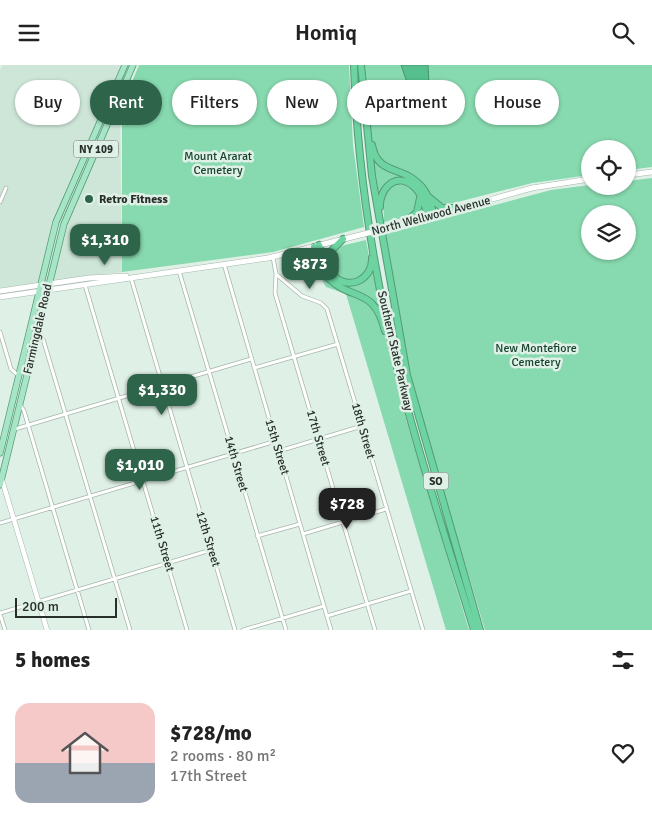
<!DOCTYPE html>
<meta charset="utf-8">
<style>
body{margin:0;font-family:Signika,sans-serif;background:#f6f6f6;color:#222;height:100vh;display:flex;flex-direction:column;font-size:19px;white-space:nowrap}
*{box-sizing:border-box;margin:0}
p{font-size:16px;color:#767676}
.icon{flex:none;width:28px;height:28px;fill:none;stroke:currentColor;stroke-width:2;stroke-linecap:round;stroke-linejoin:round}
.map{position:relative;height:565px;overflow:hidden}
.details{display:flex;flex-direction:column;background:#fff;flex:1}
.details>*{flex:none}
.hud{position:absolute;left:15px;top:15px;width:622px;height:45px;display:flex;gap:10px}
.fabs{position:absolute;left:581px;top:75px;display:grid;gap:10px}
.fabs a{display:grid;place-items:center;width:55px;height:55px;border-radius:50%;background:#fff;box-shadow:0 1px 4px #0004;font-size:25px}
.scale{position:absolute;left:15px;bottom:12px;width:102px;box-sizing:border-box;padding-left:5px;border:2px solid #282f2b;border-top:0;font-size:14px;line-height:18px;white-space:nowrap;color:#282f2b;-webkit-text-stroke:4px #dff0e6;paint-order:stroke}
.price{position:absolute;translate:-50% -42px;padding:0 11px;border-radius:10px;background:#2e644a;color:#fff;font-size:16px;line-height:32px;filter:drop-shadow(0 1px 2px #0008)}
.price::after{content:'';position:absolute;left:50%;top:30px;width:15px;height:11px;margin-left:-8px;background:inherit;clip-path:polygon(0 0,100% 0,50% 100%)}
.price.active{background:#222;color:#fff}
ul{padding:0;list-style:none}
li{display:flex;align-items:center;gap:15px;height:125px;padding:0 15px}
li span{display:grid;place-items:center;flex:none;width:140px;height:100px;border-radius:15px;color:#555}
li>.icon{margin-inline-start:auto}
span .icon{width:60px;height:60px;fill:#fffc;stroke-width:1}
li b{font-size:21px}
h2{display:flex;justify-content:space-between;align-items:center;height:60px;padding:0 15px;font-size:21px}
.tag{padding:0 18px;border-radius:22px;background:#fff;box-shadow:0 1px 4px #0004;font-size:18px;line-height:45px}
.tag.active{background:#2e644a;color:#fff}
header{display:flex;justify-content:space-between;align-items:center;height:65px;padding:0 15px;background:#fff;font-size:22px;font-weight:600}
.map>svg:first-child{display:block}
</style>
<header><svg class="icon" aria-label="menu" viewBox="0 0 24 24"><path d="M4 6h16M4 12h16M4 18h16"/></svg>Homiq<svg class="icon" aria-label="search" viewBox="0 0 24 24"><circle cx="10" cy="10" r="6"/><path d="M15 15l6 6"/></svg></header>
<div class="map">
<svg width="652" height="565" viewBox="0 0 652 565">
<rect width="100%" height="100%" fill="#dff0e6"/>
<path fill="#cee6d8" d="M 2,0 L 126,0 L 120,42 L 122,207 L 0,223 L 0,6 Z"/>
<path fill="#87d9af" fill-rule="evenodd" d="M 139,0 L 349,0 L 353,80 L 364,162 L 273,187 L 122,207 L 122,41 Z
M 365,0 L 652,0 L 652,102 L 628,105 L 628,84 L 590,84 L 590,110 L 532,118 L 442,141 C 431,135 427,121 417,113 C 407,106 394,107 385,100 C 366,87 365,22 365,0 Z
M 373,94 C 385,105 399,107 412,118 L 386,119 L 379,129 Z
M 652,113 L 652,565 L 485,565 L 413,326 L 386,169 L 551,125 L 590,120 L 628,121 L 628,116 ZM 590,149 L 628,149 L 628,186 L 590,186 Z
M 399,119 C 409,121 413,125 418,134 C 412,155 404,152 384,157 L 383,128 L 390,121 Z
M 366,175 C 369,195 375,199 357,215 C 336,215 333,210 331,189 L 341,181 Z
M 319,188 L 324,199 L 349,220 L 372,203 L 381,247 C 361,222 328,229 319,188 Z
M 308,189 L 313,190 L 321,207 L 364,234 L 375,245 L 383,264 L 407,358 L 469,565 L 446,565 L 346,229 L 326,222 Z"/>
<path fill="#55c08e" stroke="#489470" d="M 401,0 L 428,0 L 429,19 L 409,23 Z"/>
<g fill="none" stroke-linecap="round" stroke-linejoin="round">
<defs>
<path id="minor" d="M 0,137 L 6,123
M 273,192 L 276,209 L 275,228 L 375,565
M 224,199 L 331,565
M 179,206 L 286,565
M 276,209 L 302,231 L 321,238 L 327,244 L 423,565
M 131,213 L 235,565
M 85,220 L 187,565
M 38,266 L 43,274 L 130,565
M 0,267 L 11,304 L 19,311
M 254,303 L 338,279
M 21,341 L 24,346 L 89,565
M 15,364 L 251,294
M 279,386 L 362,361
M 0,458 L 276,376
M 303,469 L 386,444
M 257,471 L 300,459
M 0,548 L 211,485
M 0,549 L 5,565
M 327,551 L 411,526
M 243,565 L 324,541"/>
<path id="tertiary" d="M 2,415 L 47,565"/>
<path id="secondary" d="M 628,110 L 652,107
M 388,163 L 532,123 L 590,114
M 0,226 L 89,213 L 126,211
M 0,232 L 268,193 L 364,169"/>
<path id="primary" d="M 0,388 L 56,157 L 125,0
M 0,420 L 64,159 L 133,0"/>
<path id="motorway" d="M 354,0 C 357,104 374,210 399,311 C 420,396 448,480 474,565
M 361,0 L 372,111 L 407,310 L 480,565
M 372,80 C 377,110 402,101 419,119 C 428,127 431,140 434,151
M 430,133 L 442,143 L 462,143
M 380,142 C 379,125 395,106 413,121 C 422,128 425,142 429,153
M 405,158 L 417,147 L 420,133
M 319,180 C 323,190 326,202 333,210 C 349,227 373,214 372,193
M 314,182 C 317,193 320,205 328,213 C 353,237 374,221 385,266
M 330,202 L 331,186 L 343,174"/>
</defs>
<use href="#minor" stroke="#a6b7ad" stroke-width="4.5"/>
<use href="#tertiary" stroke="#a6b7ad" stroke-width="5.5"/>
<use href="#secondary" stroke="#a6b7ad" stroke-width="6"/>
<use href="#primary" stroke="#549a78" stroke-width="7"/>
<use href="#motorway" stroke="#549a78" stroke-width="8"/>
<use href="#minor" stroke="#fff" stroke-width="3"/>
<use href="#tertiary" stroke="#fff" stroke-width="4.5"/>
<use href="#secondary" stroke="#fff" stroke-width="5"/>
<use href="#primary" stroke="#a7e5c7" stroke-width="5.5"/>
<use href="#motorway" stroke="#6cd3a1" stroke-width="6"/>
<defs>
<path id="secondary-bridge" d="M 364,169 L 388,163"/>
</defs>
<use href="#secondary-bridge" stroke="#a6b7ad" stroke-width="6" stroke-linecap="butt"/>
<use href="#secondary-bridge" stroke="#fff" stroke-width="5"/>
</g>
<circle fill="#2e644a" stroke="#dff0e6" stroke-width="2" cx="89" cy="134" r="5"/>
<g text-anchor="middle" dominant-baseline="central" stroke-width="5" stroke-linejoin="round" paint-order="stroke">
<g fill="#dff0e6" stroke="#5f6963" stroke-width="1">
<rect x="73.5" y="75.5" width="45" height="17" rx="4"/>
<rect x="423.5" y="407.5" width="25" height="17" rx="4"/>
</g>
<g font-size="11" font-weight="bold" fill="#282f2b">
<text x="96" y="84">NY 109</text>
<text x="436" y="416">SO</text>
</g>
<g font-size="12" fill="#17442f" stroke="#dff0e6">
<text x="218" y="91">Mount Ararat<tspan x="218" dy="14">Cemetery</tspan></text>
<text x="536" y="283">New Montefiore<tspan x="536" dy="14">Cemetery</tspan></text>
</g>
<g font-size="12" font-weight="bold" fill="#282f2b" stroke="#dff0e6" text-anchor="start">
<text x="99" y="134">Retro Fitness</text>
</g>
<g font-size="12" fill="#282f2b" stroke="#dff0e6">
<text transform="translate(431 151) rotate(-15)">North Wellwood Avenue</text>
<text transform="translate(38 264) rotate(-77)">Farmingdale Road</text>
<text transform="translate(395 286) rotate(77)">Southern State Parkway</text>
<text transform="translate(363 366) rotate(74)">18th Street</text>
<text transform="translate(318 373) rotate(74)">17th Street</text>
<text transform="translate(277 382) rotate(73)">15th Street</text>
<text transform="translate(236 399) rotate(74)">14th Street</text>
<text transform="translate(208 474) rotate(73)">12th Street</text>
<text transform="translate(162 479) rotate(73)">11th Street</text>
</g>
</g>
</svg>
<div class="fabs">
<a><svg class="icon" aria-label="locate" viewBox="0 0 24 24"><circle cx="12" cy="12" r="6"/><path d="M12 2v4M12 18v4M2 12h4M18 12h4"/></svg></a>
<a><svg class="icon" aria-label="layers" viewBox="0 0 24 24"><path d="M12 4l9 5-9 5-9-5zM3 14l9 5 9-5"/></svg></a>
</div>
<div class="scale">200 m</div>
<b class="price" style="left:105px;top:201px">$1,310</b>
<b class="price" style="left:310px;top:225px">$873</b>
<b class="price" style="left:162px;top:351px">$1,330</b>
<b class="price" style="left:140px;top:426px">$1,010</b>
<b class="price active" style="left:347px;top:465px">$728</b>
<div class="hud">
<a class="tag">Buy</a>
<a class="tag active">Rent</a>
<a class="tag">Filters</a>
<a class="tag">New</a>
<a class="tag">Apartment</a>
<a class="tag">House</a>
</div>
</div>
<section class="details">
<h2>5 homes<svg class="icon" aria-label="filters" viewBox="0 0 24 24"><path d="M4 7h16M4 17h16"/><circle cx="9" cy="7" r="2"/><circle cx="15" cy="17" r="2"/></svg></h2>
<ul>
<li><span style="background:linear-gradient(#f6c9c9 60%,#9aa5b1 0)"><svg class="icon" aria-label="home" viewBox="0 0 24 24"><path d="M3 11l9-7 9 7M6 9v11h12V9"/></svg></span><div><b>$728/mo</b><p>2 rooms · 80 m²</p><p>17th Street</p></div><svg class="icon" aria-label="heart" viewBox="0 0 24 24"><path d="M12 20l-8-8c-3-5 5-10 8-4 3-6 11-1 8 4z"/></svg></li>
</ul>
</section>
